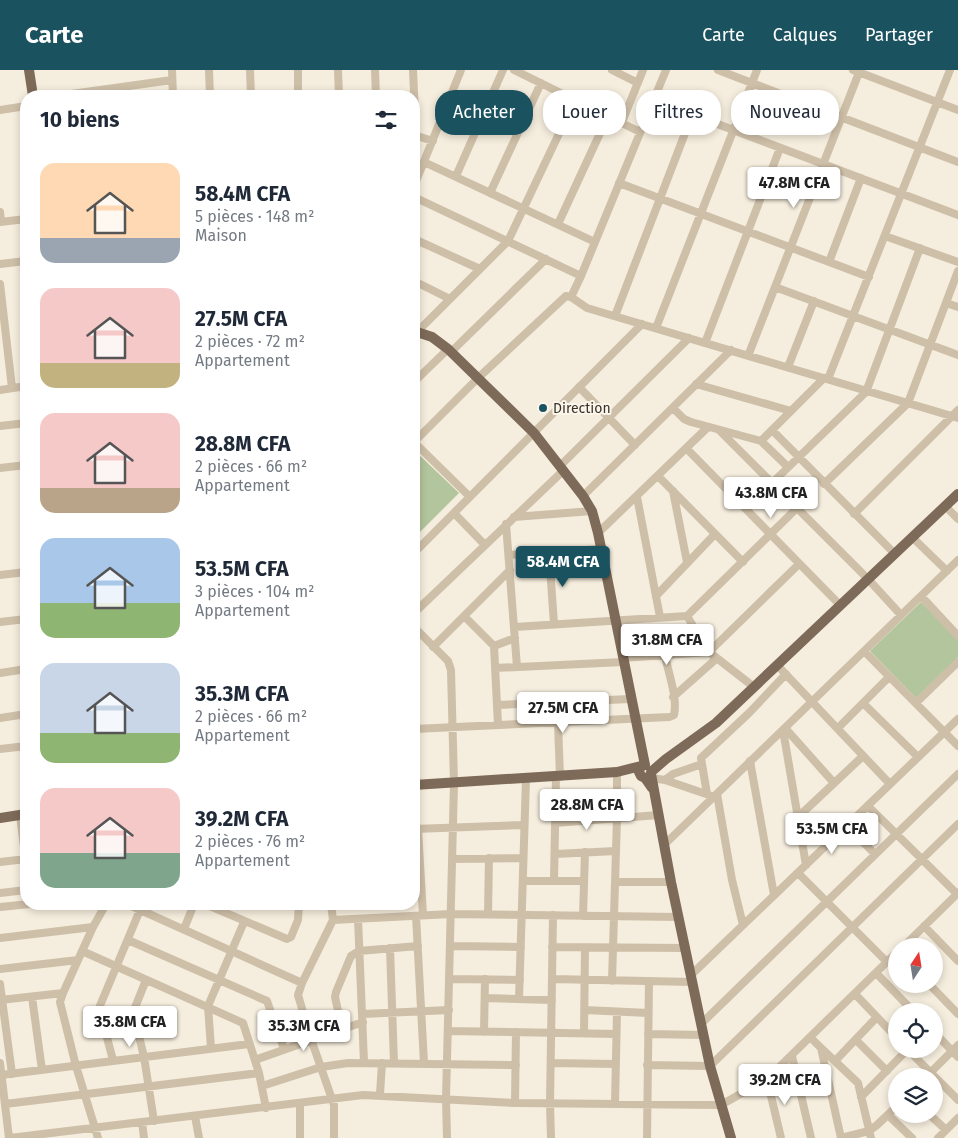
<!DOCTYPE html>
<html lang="fr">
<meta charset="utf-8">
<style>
body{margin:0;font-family:"Fira Sans",sans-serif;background:#f2f2f3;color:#1f2937;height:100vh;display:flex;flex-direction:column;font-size:19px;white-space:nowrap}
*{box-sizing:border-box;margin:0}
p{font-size:16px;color:#747a83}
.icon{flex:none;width:28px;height:28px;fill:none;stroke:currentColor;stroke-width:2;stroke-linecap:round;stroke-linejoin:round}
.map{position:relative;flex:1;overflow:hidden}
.sheet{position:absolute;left:20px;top:20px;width:400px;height:820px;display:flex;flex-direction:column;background:#fff;border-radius:20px;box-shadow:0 2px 8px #0003}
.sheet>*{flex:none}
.top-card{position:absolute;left:435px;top:20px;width:448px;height:45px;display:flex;gap:10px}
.needle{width:32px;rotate:12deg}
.buttons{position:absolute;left:888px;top:868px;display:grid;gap:10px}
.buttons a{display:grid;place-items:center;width:55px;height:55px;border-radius:50%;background:#fff;box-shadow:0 2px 8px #0003;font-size:25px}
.price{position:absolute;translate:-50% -42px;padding:0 11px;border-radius:5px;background:#fff;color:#222;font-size:16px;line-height:32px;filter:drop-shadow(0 1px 2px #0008)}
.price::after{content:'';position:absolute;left:50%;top:30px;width:15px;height:11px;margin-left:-8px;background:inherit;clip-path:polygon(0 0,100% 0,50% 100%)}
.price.current{background:#1a5260;color:#fff}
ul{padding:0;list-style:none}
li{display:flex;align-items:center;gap:15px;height:125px;padding:0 20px}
li span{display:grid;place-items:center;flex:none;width:140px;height:100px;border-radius:15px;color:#555}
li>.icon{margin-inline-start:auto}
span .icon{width:60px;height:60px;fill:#fffc;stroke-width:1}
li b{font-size:21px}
h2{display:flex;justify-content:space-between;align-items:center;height:60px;padding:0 20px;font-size:21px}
.tag{padding:0 18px;border-radius:20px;background:#fff;box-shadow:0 2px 8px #0003;font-size:18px;line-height:45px}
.tag.current{background:#1a5260;color:#fff}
header{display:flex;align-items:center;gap:30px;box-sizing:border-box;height:70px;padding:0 25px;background:#1a5260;color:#fff}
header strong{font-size:24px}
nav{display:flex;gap:28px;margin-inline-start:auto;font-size:18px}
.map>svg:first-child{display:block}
</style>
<header>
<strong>Carte</strong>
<nav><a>Carte</a><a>Calques</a><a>Partager</a></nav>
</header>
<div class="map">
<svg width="958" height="1068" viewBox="0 0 958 1068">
<rect width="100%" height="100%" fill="#f5eddd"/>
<path fill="#b2c59c" d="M 414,380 L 459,423 L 414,468 Z
M 921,532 L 958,570 L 958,587 L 916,628 L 870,581 Z"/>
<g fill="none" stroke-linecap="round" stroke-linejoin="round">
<path stroke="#cebfa8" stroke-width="8" d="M 172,0 L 173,26
M 209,0 L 210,26
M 250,0 L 251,26
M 298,0 L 298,26
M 338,0 L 339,26
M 375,0 L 376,26
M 413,0 L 416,65
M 514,0 L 640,62
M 612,0 L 638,13
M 718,0 L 958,92
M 853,0 L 958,40
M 57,26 L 172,10
M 654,30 L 958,145
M 0,40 L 26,36
M 622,52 L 643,0
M 414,65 L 433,71
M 424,92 L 595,172
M 456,106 L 503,0
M 619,113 L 869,207
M 414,116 L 461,0
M 490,123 L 541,13
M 414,127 L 581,206
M 0,142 L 1,152
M 0,152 L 26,149
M 558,154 L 608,46
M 885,166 L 958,192
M 414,169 L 480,199
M 829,192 L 861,108
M 0,194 L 26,191
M 414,211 L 450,229
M 0,214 L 12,318
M 775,217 L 958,285
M 571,227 L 581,206 L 666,0
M 946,233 L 958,237
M 615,246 L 692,45
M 656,258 L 757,0
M 417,262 L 508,171 L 575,30
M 705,273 L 780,78
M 451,282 L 546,189
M 748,286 L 860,0
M 788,297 L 814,231
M 828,309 L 950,0
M 414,312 L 448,279
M 696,314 L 791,341
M 579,317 L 635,375
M 0,320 L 26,316
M 673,338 L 684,349 L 691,352 L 761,371 L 788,397
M 0,356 L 26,353
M 719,360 L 868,509 L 901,545
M 772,360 L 895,484
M 761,371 L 824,308
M 414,372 L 478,308 L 566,226 L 571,227 L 587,238 L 958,348
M 414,372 L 470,427
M 686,378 L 840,535
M 561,395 L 689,268
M 0,398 L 26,395
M 658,406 L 743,492
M 772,413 L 866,322 L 920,178
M 824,414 L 908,333 L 958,201
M 673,421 L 687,492
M 583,426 L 731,280
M 637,427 L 660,547
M 945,436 L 958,449
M 454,443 L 484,474
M 854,444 L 958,340
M 514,447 L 592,441
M 506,454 L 517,597
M 598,463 L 708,357
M 912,467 L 947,501
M 414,483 L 642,254
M 549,483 L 554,554
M 509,485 L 601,479
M 0,505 L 26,502
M 656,526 L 715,464
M 921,526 L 958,566
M 414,543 L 564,400
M 464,546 L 494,576 L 498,655
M 687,546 L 709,582 L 754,617
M 0,552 L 26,549
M 414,557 L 448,591 L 451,600 L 454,713 L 446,1029 L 447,1068
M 515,557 L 687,546 L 797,438
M 494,576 L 515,568
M 433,577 L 510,500
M 864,581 L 958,676
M 622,588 L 709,582 L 799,494
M 777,595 L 890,714
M 495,598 L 623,592
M 0,603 L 26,599
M 673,627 L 716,589
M 863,633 L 918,687
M 916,633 L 958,592
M 497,635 L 630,629
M 0,648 L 26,644
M 558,653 L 560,707
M 785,658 L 834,713
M 838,658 L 889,607
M 414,659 L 669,647 L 674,645 C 678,627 668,603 665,585
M 783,660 L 806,795
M 0,679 L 26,676
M 750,691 L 774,825
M 651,708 L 665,710 L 709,725
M 665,710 L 673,704 L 702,694
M 707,724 L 701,688 L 749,643 L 786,604
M 717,724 L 732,810 L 743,855
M 868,736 L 957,824
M 20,745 L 26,793
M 797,748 L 863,686
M 555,753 L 659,745
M 847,756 L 875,784
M 414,759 L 524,755
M 418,759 L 423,845
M 664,775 L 958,490
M 555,784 L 616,781
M 452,789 L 523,788
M 0,792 L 26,789
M 798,803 L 887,892
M 523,811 L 584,811
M 554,811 L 556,707
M 615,812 L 671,812
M 0,823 L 26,820
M 127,834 L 302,913
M 205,834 L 287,869 L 291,867 L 298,850 L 299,834
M 331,834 L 333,850 L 302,913 L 298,925 L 311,969 L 334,1035 L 334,1068
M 0,837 L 30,834
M 488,844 L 489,788
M 416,846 L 424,993
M 583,846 L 585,782
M 358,849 L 364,992
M 333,850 L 451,844 L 679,847
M 924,856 L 958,891
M 184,859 L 194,834
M 0,868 L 93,857
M 128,870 L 267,931 L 284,979
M 450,876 L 521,877
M 904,876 L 958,823
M 552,877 L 686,878
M 390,878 L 394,993
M 82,881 L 243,953 L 259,1003 L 266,1038
M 0,899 L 78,890
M 876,903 L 913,941
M 691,905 L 958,649
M 449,909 L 520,910
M 552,909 L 693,912
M 146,910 L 134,940 L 134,945 L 144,987 L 154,1051
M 612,911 L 617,748 L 617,702
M 0,914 L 12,1004
M 929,914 L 958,944
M 855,924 L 896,967
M 32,927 L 42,1000
M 485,928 L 552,930
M 519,929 L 526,709
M 0,930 L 63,923
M 585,940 L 648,943
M 363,944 L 449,940
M 702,953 L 958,704
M 342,959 L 335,927 L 336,922 L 351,886 L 359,881 L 418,876
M 448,961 L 616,964
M 484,962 L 485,909
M 934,962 L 958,987
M 584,963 L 585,878
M 648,964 L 704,965
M 811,968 L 821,978 L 841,1068
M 856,970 L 887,1001
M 211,978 L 208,936 L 244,852
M 821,978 L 858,1013 L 871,1068
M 907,979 L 958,1030
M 792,986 L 811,1068
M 113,990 L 99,938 L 140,840
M 255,990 L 363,952
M 835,991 L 877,947
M 0,993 L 9,1068
M 551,993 L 616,994
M 647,995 L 710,996 L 958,754
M 1,1005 L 249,974
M 927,1006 L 958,975
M 767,1009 L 781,1068
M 262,1016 L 321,997 L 348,993 L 516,995
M 380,1024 L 382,993
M 861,1027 L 908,979
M 515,1033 L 516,962
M 5,1034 L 259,1003
M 615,1034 L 617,942
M 929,1044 L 946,1060
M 888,1045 L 912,1068
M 195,1046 L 199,1068
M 142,1052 L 144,1068
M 10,1068 L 363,1025 L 515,1033 L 721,1035 L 767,1009 L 896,883
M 98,1068 L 76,996 L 60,932 L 63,923 L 93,857 L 106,834
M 300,1068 L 300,1033
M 551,1068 L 550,1033 L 553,845
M 647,1068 L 649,911
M 841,1068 L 869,1061 L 877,1055 L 896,1037
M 938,1068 L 958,1048"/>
<path stroke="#7e6a58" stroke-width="10" d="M 29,0 L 33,26
M 414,261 L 432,267 L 448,279 L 534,363 L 583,426 L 592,441 L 598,463 L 645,695
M 645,695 L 641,696 L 639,702 L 641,706 L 645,708 L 652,718
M 651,702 L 666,689 L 716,653 L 958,424
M 651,704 L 671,812 L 710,996 L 731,1068
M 414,715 L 617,702 L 641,696
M 0,748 L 26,744"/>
</g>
<circle fill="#1a5260" stroke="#fbf6eb" stroke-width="2" cx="543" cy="338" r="5"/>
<g text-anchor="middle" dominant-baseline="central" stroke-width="4" stroke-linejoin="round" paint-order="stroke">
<g font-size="14" fill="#3a3129" stroke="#fbf6eb" text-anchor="start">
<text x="553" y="338">Direction</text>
</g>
</g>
</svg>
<div class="buttons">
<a><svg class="needle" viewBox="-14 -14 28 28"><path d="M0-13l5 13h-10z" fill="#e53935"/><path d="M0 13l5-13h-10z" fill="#747a83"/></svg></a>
<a><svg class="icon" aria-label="locate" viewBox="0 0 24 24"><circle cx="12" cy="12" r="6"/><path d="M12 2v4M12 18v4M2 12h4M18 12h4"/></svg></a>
<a><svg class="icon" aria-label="layers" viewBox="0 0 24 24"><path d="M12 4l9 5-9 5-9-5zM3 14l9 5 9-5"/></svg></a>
</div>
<b class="price" style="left:794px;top:139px">47.8M CFA</b>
<b class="price" style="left:771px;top:449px">43.8M CFA</b>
<b class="price current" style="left:563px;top:518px">58.4M CFA</b>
<b class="price" style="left:667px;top:596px">31.8M CFA</b>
<b class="price" style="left:563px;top:664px">27.5M CFA</b>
<b class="price" style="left:587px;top:761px">28.8M CFA</b>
<b class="price" style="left:832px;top:785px">53.5M CFA</b>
<b class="price" style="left:130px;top:978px">35.8M CFA</b>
<b class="price" style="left:304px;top:982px">35.3M CFA</b>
<b class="price" style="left:785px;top:1036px">39.2M CFA</b>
<div class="top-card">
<a class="tag current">Acheter</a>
<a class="tag">Louer</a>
<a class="tag">Filtres</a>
<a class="tag">Nouveau</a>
</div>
<section class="sheet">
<h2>10 biens<svg class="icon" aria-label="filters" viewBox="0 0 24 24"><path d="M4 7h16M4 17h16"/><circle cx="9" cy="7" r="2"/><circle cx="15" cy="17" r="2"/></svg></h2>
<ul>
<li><span style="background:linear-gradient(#ffd9b3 75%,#9aa5b1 0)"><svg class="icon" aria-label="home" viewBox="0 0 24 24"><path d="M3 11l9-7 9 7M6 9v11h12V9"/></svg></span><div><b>58.4M CFA</b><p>5 pièces · 148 m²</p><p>Maison</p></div></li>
<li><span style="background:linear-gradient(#f6c9c9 75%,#c2b280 0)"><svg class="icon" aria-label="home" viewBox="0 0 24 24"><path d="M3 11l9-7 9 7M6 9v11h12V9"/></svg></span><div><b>27.5M CFA</b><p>2 pièces · 72 m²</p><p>Appartement</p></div></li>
<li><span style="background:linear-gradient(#f6c9c9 75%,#b9a48a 0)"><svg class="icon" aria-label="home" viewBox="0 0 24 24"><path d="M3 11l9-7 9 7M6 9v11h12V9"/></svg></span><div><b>28.8M CFA</b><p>2 pièces · 66 m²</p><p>Appartement</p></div></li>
<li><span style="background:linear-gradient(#a9c7e8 65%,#8fb573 0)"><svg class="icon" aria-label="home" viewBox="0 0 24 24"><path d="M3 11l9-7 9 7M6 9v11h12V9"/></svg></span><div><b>53.5M CFA</b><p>3 pièces · 104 m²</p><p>Appartement</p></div></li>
<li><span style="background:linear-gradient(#c9d6e8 70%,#8fb573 0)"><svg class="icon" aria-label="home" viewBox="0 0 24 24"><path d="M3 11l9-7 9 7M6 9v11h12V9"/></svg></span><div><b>35.3M CFA</b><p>2 pièces · 66 m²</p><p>Appartement</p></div></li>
<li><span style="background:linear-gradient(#f6c9c9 65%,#7fa58c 0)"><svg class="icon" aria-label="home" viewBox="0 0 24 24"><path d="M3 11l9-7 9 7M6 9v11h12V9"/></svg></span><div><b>39.2M CFA</b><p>2 pièces · 76 m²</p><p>Appartement</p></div></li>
</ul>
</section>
</div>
